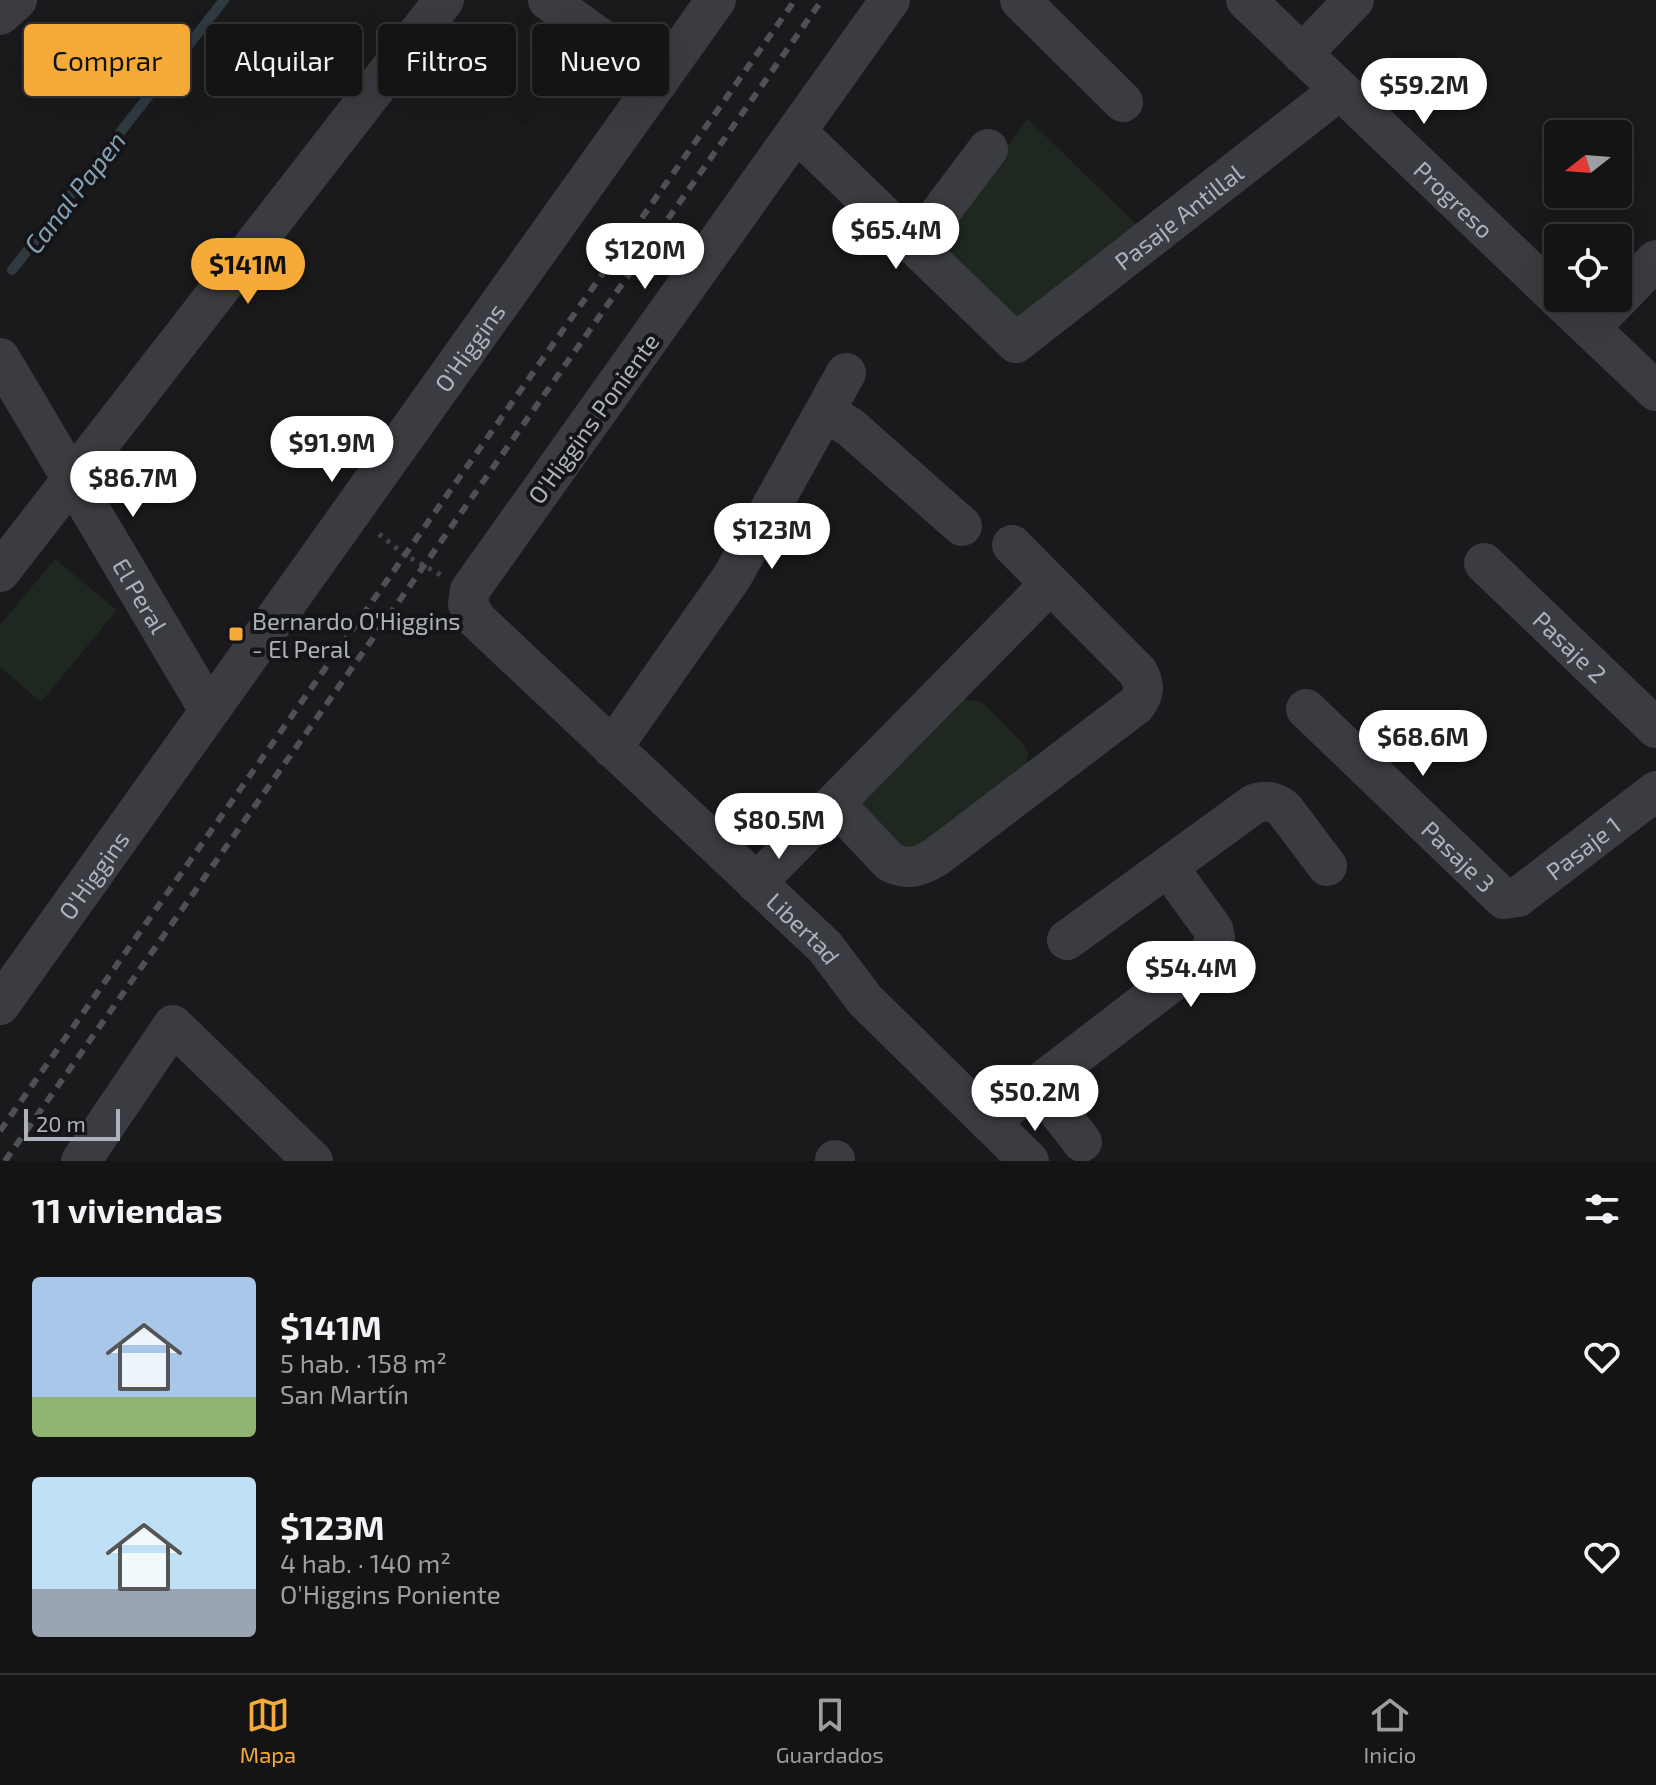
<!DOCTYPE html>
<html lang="es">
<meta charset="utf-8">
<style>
body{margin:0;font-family:"Exo 2",sans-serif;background:#1d1d1e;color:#f1f3f6;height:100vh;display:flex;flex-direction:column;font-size:30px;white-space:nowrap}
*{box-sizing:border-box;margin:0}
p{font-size:26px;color:#9d9ea0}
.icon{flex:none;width:44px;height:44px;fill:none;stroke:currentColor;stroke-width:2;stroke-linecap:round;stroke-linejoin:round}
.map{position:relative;height:1161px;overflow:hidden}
.details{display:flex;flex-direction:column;background:#141415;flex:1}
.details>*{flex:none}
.top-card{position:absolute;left:24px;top:24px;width:800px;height:72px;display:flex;gap:16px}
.needle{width:52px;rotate:253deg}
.fabs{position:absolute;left:1544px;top:120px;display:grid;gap:16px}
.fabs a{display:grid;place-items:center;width:88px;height:88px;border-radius:8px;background:#141415;box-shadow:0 8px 32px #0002,0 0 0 2px #333334;font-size:40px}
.scale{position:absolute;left:24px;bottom:20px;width:96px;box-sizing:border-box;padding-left:8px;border:4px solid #acb2bc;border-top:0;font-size:22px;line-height:28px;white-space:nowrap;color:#acb2bc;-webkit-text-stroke:6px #151517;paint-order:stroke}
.price{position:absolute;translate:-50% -68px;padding:0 18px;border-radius:28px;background:#fff;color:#222;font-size:26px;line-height:52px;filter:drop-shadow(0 2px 4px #0008)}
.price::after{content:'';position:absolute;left:50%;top:48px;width:24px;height:18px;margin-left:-12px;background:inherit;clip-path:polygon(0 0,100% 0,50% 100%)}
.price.on{background:#f6aa38;color:#111}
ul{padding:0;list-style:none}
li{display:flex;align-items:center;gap:24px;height:200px;padding:0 32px}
li span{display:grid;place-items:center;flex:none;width:224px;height:160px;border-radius:8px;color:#555}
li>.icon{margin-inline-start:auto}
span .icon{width:96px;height:96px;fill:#fffc;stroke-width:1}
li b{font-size:34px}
h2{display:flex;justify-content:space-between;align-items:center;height:96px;padding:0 32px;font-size:34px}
.tag{padding:0 28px;border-radius:8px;background:#141415;box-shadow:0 8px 32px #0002,0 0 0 2px #333334;font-size:28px;line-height:72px}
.tag.on{background:#f6aa38;color:#111}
.menu{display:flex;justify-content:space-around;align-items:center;height:112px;border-top:2px solid #333334;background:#141415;font-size:22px;color:#9d9ea0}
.menu a{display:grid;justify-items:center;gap:4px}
.menu .on{color:#f6aa38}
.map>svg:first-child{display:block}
</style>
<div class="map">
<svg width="1656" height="1161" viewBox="0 0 1656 1161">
<rect width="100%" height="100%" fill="#1a1a1c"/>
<path fill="#1f2820" d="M 1028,119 L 1141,229 L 1027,326 L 939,261 L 938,236 Z
M 55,559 L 117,610 L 41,702 L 0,667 L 0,625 Z
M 955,698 L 982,702 L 1024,745 L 1028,754 L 1026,767 L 928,846 L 906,851 L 862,812 L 860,791 Z"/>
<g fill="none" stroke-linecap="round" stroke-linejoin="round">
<path stroke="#2f3a41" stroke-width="10" d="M 12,270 L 224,0"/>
<path stroke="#414348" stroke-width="5" stroke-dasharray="4 6" stroke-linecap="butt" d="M 379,534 L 405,555 L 441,575"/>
<g stroke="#3b3c41" stroke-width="40">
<path d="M 548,0 L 659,81"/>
<path id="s1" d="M 890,0 L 470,590 L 468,604 L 476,619 L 825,947 L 865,1000 L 1029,1161"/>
<path d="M 1020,0 L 1123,102"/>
<path id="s2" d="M 1246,0 L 1558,298"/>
<path d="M 0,15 L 17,0"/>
<path d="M 1302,54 L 1354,0"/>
<path id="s3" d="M 797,132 L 1016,343 L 1340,90"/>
<path d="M 915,246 L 988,149"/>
<path d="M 1558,298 L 1656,391"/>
<path d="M 1590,328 L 1656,260"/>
<path id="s4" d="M 0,358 L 209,710"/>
<path d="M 825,412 L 850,427 L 962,526"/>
<path id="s5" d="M 1484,563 L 1656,728"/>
<path d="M 0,572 L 444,0"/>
<path id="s6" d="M 1306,709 L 1504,899 L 1518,897 L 1656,791"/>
<path d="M 612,748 L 732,577 L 846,373"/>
<path d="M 835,804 L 890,862 C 908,871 919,867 936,857 L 1136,705 C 1145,693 1145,685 1138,672 L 1012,545"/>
<path d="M 756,883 L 1050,584"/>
<path d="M 1067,940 L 1254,804 C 1266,800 1274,801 1284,809 L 1327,866"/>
<path id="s7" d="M 0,1005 L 716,0"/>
<path d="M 1038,1085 L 1082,1142"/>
<path d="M 989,1122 L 1211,952 L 1215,937 L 1213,929 L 1168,867"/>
<path d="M 81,1161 L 173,1025 L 313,1161"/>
<path d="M 835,1161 L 835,1160"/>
</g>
<path stroke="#4e5056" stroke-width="6" stroke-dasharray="10 8" stroke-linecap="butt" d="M 0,1131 L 795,0
M 5,1161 L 822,0"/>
</g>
<rect fill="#f6aa38" stroke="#151517" stroke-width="3" x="228" y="626" width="16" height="16" rx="4"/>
<g text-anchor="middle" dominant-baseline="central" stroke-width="8" stroke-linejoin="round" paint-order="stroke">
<g font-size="24" fill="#acb2bc" stroke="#151517">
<text stroke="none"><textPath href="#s2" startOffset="288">Progreso</textPath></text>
<text stroke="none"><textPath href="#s3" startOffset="510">Pasaje Antillal</textPath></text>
<text stroke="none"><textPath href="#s7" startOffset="808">O'Higgins</textPath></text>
<text transform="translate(593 418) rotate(-54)">O'Higgins Poniente</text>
<text stroke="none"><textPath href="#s4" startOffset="276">El Peral</textPath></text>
<text stroke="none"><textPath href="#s5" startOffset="120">Pasaje 2</textPath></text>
<text stroke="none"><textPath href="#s6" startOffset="370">Pasaje 1</textPath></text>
<text stroke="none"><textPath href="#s6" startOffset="212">Pasaje 3</textPath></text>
<text stroke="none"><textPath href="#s7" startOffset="160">O'Higgins</textPath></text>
<text stroke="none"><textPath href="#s1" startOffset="1206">Libertad</textPath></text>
</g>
<g font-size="24" fill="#acb2bc" stroke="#151517" text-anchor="start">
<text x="252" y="620">Bernardo O'Higgins<tspan x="252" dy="28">- El Peral</tspan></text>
</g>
<g font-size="26" font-style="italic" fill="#83a2b7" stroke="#151517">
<text transform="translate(74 192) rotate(-52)">Canal Papen</text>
</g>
</g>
</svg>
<div class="fabs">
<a><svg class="needle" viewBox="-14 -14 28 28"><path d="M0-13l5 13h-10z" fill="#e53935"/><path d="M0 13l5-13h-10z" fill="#9d9ea0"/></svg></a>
<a><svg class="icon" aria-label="locate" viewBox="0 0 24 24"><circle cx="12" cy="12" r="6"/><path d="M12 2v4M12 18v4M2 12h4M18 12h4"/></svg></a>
</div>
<div class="scale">20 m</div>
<b class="price" style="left:1424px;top:126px">$59.2M</b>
<b class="price" style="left:896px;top:271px">$65.4M</b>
<b class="price" style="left:645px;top:291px">$120M</b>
<b class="price on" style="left:248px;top:306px">$141M</b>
<b class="price" style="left:332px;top:484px">$91.9M</b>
<b class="price" style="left:133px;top:519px">$86.7M</b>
<b class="price" style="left:772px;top:571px">$123M</b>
<b class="price" style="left:1423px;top:778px">$68.6M</b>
<b class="price" style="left:779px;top:861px">$80.5M</b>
<b class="price" style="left:1191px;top:1009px">$54.4M</b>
<b class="price" style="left:1035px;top:1133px">$50.2M</b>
<div class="top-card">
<a class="tag on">Comprar</a>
<a class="tag">Alquilar</a>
<a class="tag">Filtros</a>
<a class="tag">Nuevo</a>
</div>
</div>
<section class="details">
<h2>11 viviendas<svg class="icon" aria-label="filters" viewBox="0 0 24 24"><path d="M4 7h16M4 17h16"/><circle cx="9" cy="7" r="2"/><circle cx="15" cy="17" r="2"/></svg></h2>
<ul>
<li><span style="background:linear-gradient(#a9c7e8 75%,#8fb573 0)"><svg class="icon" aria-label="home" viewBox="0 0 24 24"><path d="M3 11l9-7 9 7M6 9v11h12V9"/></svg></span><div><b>$141M</b><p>5 hab. · 158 m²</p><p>San Martín</p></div><svg class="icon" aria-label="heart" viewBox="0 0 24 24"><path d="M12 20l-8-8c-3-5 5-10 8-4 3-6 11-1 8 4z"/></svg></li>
<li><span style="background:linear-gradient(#bfe0f5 70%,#9aa5b1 0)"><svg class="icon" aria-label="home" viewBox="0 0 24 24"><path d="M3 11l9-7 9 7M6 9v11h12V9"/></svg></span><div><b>$123M</b><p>4 hab. · 140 m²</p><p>O'Higgins Poniente</p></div><svg class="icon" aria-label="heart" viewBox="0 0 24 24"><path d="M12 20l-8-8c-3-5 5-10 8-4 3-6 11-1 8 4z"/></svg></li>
</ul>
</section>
<nav class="menu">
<a class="on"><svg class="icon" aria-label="map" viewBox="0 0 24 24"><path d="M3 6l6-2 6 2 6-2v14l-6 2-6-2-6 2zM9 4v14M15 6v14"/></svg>Mapa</a>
<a><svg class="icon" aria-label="saved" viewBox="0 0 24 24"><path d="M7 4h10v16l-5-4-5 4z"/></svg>Guardados</a>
<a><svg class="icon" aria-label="home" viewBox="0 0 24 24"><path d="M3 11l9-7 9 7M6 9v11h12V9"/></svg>Inicio</a>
</nav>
